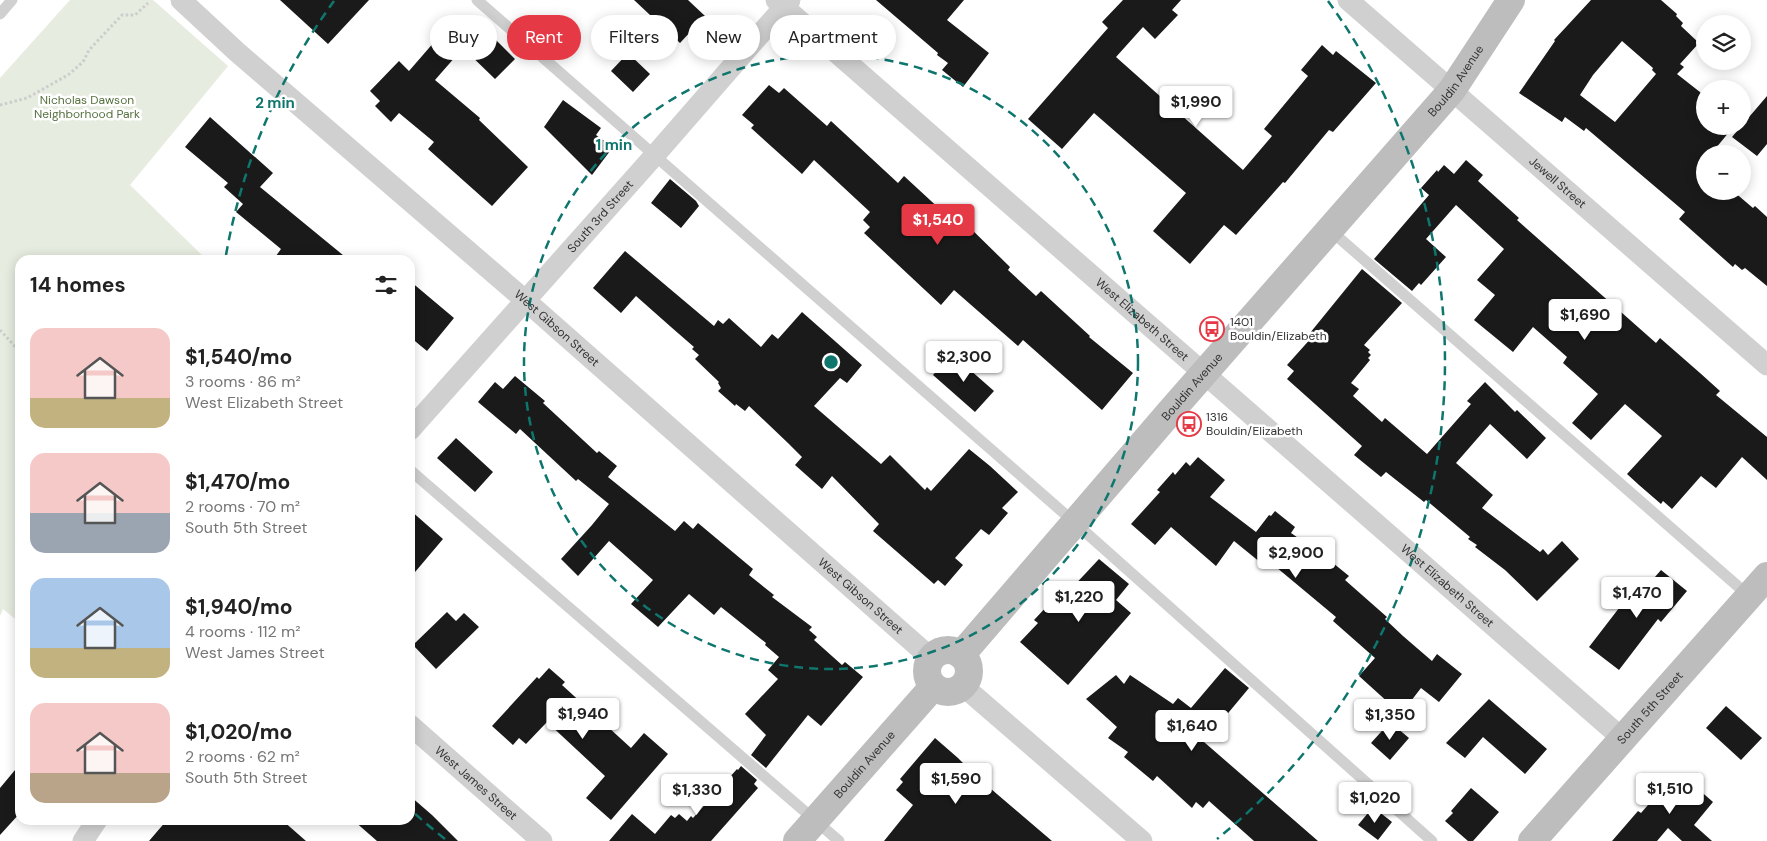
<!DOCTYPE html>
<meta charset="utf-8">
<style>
body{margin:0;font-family:"DM Sans",sans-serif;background:#f2f2f2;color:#222;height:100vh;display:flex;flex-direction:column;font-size:19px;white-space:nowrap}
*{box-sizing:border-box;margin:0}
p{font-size:16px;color:#767676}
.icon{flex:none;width:28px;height:28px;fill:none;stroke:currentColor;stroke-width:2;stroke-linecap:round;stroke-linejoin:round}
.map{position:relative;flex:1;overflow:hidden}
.side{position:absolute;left:15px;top:255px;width:400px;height:570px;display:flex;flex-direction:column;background:#fff;border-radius:15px;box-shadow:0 2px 12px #0003}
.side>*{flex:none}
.top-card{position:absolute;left:430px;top:15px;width:475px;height:45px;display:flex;gap:10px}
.buttons{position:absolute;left:1696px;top:15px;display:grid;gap:10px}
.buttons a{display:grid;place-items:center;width:55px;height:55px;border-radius:50%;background:#fff;box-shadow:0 2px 12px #0003;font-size:25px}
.price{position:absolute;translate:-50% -42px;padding:0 11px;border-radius:5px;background:#fff;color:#222;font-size:16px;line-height:32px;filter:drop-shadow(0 1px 2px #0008)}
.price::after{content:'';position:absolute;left:50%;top:30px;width:15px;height:11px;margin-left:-8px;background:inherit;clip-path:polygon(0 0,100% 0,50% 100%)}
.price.current{background:#e63946;color:#fff}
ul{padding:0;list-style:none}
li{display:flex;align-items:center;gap:15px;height:125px;padding:0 15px}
li span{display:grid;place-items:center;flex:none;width:140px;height:100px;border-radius:15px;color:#555}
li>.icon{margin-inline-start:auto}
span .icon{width:60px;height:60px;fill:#fffc;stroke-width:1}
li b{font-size:21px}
h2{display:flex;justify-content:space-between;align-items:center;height:60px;padding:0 15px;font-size:21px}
.pill{padding:0 18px;border-radius:22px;background:#fff;box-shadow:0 2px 12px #0003;font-size:18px;line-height:45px}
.pill.current{background:#e63946;color:#fff}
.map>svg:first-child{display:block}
</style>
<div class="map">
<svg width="1767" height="841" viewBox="0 0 1767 841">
<rect width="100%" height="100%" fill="#fff"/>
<path fill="#e6ecdf" d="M 70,0 L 153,0 L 228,66 L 130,185 L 207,260 L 20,260 L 20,623 L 3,609 L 0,616 L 0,78 Z"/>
<path fill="#1a1a1a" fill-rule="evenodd" d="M 280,0 L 369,0 L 328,44 Z
M 634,0 L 688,0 L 705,16 L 680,43 Z
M 876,0 L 964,0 L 947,20 L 989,53 L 963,87 L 942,70 L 948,63 L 937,55 L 938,53 Z
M 1123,0 L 1181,0 L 1172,10 L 1178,15 L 1155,39 L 1143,27 L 1116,57 L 1243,170 L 1272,136 L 1264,129 L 1308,76 L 1301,70 L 1322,45 L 1333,55 L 1336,51 L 1376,83 L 1333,132 L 1329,130 L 1285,183 L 1283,182 L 1236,235 L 1224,225 L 1190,264 L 1153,231 L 1186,193 L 1094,113 L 1062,149 L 1028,119 L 1108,28 L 1102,22 Z
M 1591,0 L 1661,0 L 1677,14 L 1676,16 L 1683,23 L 1681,26 L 1699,43 L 1680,64 L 1684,67 L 1677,74 L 1705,96 L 1705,126 L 1734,126 L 1711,154 L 1705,154 L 1705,191 L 1733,191 L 1753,208 L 1755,206 L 1767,217 L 1767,286 L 1745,268 L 1742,270 L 1735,264 L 1733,267 L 1679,219 L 1685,212 L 1586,128 L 1584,131 L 1565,117 L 1562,122 L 1519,93 L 1555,41 L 1554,40 ZM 1622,41 L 1653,68 L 1652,70 L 1656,74 L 1615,122 L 1580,95 L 1593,75 Z
M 455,18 L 488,46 L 495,39 L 515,59 L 495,79 L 463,48 L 435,80 L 480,118 L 479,120 L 528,167 L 492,206 L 428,149 L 434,142 L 399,113 L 391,122 L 375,106 L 380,101 L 370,91 L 399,61 L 409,71 Z
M 628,53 L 650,74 L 633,92 L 611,71 Z
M 769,85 L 779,93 L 784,88 L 827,126 L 831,121 L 898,183 L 904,176 L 956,224 L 961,219 L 1010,267 L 1008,270 L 1036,296 L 1041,291 L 1090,336 L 1089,337 L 1133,373 L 1102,410 L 1023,340 L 1018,346 L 954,290 L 941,305 L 864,233 L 870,227 L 863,220 L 870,212 L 814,160 L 802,174 L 751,128 L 754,125 L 742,115 Z
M 1767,96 L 1767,144 L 1757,156 L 1732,137 Z
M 563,100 L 601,128 L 596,135 L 613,147 L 592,175 L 544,127 Z
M 210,117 L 273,173 L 260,187 L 349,260 L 273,260 L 281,249 L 236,212 L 243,204 L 224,187 L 228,183 L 185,147 Z
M 1466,160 L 1483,175 L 1478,181 L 1519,218 L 1517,220 L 1656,343 L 1660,338 L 1700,373 L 1720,391 L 1716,395 L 1767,437 L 1767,480 L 1742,457 L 1716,488 L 1701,476 L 1672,509 L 1663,501 L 1661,504 L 1639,485 L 1627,474 L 1662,436 L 1625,404 L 1591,440 L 1572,423 L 1598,394 L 1563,363 L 1567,357 L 1533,327 L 1513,352 L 1474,320 L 1495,295 L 1477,280 L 1504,249 L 1456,205 L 1426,239 L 1446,257 L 1421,285 L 1419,283 L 1412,291 L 1374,259 L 1429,195 L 1421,188 L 1437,170 L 1438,172 L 1444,165 L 1454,174 Z
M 670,179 L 696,201 L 699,206 L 681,228 L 651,203 Z
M 625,251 L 714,326 L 718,320 L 723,324 L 729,318 L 761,347 L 772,334 L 778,339 L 802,312 L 862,365 L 847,383 L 840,378 L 814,406 L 881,464 L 890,455 L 925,490 L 927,487 L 931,491 L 969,449 L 990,466 L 1018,492 L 1002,508 L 1008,513 L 989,535 L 981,529 L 955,558 L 963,565 L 945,586 L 938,580 L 934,584 L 873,531 L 879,524 L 832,476 L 822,489 L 795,465 L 802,457 L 789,444 L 749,406 L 745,411 L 736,404 L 735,406 L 718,391 L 721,388 L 718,383 L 719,382 L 695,359 L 699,355 L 692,349 L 694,347 L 671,327 L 636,296 L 621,313 L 593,288 Z
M 1362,269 L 1402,303 L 1364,345 L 1370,350 L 1368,352 L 1371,355 L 1368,358 L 1370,360 L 1351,383 L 1359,389 L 1353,396 L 1382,422 L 1385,418 L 1427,454 L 1471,404 L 1467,401 L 1485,382 L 1515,412 L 1517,410 L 1546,438 L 1527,459 L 1490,424 L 1456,463 L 1493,495 L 1482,508 L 1540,552 L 1543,549 L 1548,555 L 1562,541 L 1579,559 L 1537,601 L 1505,570 L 1475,547 L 1477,545 L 1468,539 L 1470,537 L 1426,500 L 1424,502 L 1386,472 L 1381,477 L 1354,455 L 1362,446 L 1287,379 L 1294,371 L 1287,365 L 1313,336 L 1310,333 Z
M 410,281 L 454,318 L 427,351 L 410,337 Z
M 952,354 L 994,391 L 975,412 L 933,375 Z
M 515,376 L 545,401 L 543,403 L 597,453 L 599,451 L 617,466 L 608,477 L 675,531 L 684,521 L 693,529 L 698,523 L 753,569 L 749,575 L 774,595 L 772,597 L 812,627 L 809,630 L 817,637 L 814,640 L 842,665 L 845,662 L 863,677 L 821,726 L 808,715 L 766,768 L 751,755 L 766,735 L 745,714 L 778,679 L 768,670 L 779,657 L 765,645 L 766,643 L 721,607 L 714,615 L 689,594 L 658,627 L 631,604 L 653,580 L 609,541 L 578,576 L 561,559 L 592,525 L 609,504 L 578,479 L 576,481 L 520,429 L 516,434 L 478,402 L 495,382 L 503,389 Z
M 456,438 L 493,472 L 475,492 L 437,458 Z
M 1198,457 L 1225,480 L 1210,497 L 1256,532 L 1269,515 L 1271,516 L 1275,511 L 1295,527 L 1291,533 L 1304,542 L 1331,565 L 1333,563 L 1349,576 L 1345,580 L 1387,617 L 1385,619 L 1403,636 L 1432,661 L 1437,654 L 1462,674 L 1439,702 L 1421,688 L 1401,714 L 1359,676 L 1375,658 L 1333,621 L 1336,617 L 1270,562 L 1266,567 L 1234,541 L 1216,566 L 1171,527 L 1155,545 L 1131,524 L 1160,492 L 1157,490 L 1173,472 L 1175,475 L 1186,462 L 1190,466 Z
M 410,510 L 443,539 L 410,578 Z
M 1099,559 L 1129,584 L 1116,600 L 1131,613 L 1068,685 L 1020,642 L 1038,623 L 1034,620 L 1050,603 L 1054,607 Z
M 1661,570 L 1687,591 L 1661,622 L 1658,619 L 1619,670 L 1589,647 L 1636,586 L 1642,592 Z
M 447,612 L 456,621 L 464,613 L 479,627 L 436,669 L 413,645 Z
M 549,668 L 565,682 L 562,685 L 631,748 L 644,733 L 668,754 L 611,820 L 586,798 L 605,776 L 547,722 L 526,744 L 519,738 L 513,745 L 492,726 L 537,677 L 539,679 Z
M 1225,668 L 1249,688 L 1204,742 L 1318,841 L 1254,841 L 1209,801 L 1203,808 L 1196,802 L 1192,808 L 1157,776 L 1153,781 L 1124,757 L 1128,752 L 1108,738 L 1117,727 L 1086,699 L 1116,675 L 1124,684 L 1130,675 L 1173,704 L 1178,698 L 1191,708 Z
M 1489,699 L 1547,749 L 1525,774 L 1483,737 L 1465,758 L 1446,743 Z
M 1726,706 L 1762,738 L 1741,760 L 1706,728 Z
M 1390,722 L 1409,738 L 1390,760 L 1371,743 Z
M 935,738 L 958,758 L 964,764 L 963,765 L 1052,841 L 884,841 L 913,805 L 896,790 L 903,782 L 900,779 Z
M 20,764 L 20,813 L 0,835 L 0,788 Z
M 741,766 L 757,780 L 754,784 L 758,788 L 711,841 L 609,841 L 632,814 L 655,834 L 671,815 L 675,818 L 679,814 L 687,821 L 691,816 L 693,818 L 737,769 L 738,770 Z
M 1681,774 L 1713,802 L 1694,825 L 1712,841 L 1682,841 L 1668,828 L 1657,841 L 1612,841 L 1638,811 L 1641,813 L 1668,782 L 1672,785 Z
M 1471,788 L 1499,812 L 1473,841 L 1468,841 L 1445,821 L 1453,813 L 1451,811 Z
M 410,796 L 432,815 L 458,841 L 377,841 L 353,820 L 410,820 Z
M 1373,807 L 1392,822 L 1378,840 L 1358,825 Z
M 167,820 L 282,820 L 306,841 L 149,841 Z"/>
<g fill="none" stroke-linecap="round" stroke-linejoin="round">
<path stroke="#cdcdcd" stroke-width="3" stroke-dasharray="2.5 2.5" stroke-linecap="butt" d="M 0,105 L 27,98 L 68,75 L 83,62 L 89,50 L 122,15 L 135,15 L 148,3
M 0,330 L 20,352"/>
<path stroke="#d0d0d0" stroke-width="11" d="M 477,0 L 1074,522 L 1432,841
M 0,14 L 12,0
M 1330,230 L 1749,596
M 410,470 L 839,841"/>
<g stroke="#d0d0d0" stroke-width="21">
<path id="s1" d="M 181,0 L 237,52 L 526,301 L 931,658"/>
<path id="s2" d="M 776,0 L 1623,739"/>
<path id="s3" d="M 1348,0 L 1767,365"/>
<path id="s4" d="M 410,430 L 655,155 L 790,0"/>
<path d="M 963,686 L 1142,841"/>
<path id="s5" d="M 410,725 L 542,841"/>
<path d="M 83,841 L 97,820"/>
</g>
<g stroke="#bdbdbd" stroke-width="28">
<circle cx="948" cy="671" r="21"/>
<path id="s6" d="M 961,655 L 1170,412 L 1452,90 L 1511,0"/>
<path id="s7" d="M 797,841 L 933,687"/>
<path id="s8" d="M 1532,841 L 1767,576"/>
</g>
</g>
<g fill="none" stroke="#0f766e" stroke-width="2.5" stroke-dasharray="9 6">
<circle cx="831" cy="362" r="307"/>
<path d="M445 839A614 614 0 0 1 412 811M226 255A614 614 0 0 1 334 1M1328 1A614 614 0 0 1 1217 839"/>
</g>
<defs>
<symbol id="bus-ring" viewBox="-11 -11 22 22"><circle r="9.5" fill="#fff" stroke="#e63946" stroke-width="1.5"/><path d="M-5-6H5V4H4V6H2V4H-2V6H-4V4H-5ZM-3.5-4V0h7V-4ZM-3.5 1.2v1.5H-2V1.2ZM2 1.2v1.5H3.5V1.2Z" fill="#e63946"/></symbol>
</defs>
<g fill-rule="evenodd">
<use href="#bus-ring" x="1198" y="315" width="28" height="28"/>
<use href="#bus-ring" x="1175" y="410" width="28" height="28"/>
</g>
<g text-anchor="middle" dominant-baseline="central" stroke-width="5" stroke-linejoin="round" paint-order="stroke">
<g font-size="12" fill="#333" stroke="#fff">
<text stroke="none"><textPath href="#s6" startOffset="758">Bouldin Avenue</textPath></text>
<text stroke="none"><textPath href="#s3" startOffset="278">Jewell Street</textPath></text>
<text stroke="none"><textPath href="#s4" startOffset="286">South 3rd Street</textPath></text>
<text stroke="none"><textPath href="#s2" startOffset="486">West Elizabeth Street</textPath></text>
<text stroke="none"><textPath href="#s1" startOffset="499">West Gibson Street</textPath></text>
<text stroke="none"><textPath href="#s6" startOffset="354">Bouldin Avenue</textPath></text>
<text stroke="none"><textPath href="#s2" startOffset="891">West Elizabeth Street</textPath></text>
<text stroke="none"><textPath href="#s1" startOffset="904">West Gibson Street</textPath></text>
<text stroke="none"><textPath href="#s8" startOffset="178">South 5th Street</textPath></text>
<text stroke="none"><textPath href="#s7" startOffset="102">Bouldin Avenue</textPath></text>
<text stroke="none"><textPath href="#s5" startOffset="88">West James Street</textPath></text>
</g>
<g font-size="12" fill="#56703f" stroke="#fff">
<text x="87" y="100">Nicholas Dawson<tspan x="87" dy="14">Neighborhood Park</tspan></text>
</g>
<g font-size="12" fill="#333" stroke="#fff" text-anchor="start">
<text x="1230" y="322">1401<tspan x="1230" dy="14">Bouldin/Elizabeth</tspan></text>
<text x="1206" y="417">1316<tspan x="1206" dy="14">Bouldin/Elizabeth</tspan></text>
</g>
</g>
<circle cx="831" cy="362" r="8" fill="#0f766e" stroke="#fff" stroke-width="2.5"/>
<g font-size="15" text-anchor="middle" font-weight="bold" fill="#0f766e" stroke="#fff" stroke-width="5" stroke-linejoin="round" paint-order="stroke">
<text x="275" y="108">2 min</text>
<text x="614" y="150">1 min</text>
</g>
</svg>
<div class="buttons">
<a><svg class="icon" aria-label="layers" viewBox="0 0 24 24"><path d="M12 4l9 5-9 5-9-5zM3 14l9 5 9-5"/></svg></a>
<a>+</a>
<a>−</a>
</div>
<b class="price" style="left:1196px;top:128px">$1,990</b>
<b class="price current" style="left:938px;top:246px">$1,540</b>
<b class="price" style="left:1585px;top:341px">$1,690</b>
<b class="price" style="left:964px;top:383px">$2,300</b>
<b class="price" style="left:1296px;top:579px">$2,900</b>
<b class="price" style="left:1637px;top:619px">$1,470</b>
<b class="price" style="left:1079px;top:623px">$1,220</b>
<b class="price" style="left:583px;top:740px">$1,940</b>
<b class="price" style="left:1390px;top:741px">$1,350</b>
<b class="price" style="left:1192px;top:752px">$1,640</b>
<b class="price" style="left:956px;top:805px">$1,590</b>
<b class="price" style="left:1670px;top:815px">$1,510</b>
<b class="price" style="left:697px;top:816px">$1,330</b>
<b class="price" style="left:1375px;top:824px">$1,020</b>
<div class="top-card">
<a class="pill">Buy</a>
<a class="pill current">Rent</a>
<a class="pill">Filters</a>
<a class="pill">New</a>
<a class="pill">Apartment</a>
</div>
<section class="side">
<h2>14 homes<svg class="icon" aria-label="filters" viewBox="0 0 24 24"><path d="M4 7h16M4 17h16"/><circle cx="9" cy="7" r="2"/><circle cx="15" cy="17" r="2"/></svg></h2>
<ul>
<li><span style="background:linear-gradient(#f6c9c9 70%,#c2b280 0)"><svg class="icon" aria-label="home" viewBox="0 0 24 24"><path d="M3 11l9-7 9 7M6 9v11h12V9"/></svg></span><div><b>$1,540/mo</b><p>3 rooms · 86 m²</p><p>West Elizabeth Street</p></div></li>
<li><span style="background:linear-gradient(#f6c9c9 60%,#9aa5b1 0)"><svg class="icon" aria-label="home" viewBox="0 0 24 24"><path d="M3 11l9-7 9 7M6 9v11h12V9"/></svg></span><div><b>$1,470/mo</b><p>2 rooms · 70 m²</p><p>South 5th Street</p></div></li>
<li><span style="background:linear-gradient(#a9c7e8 70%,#c2b280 0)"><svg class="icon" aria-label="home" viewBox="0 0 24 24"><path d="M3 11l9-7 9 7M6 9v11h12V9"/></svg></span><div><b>$1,940/mo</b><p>4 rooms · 112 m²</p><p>West James Street</p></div></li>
<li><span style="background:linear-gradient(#f6c9c9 70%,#b9a48a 0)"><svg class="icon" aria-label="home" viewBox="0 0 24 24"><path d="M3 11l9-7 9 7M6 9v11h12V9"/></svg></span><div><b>$1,020/mo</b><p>2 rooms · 62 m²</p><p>South 5th Street</p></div></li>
</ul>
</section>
</div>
